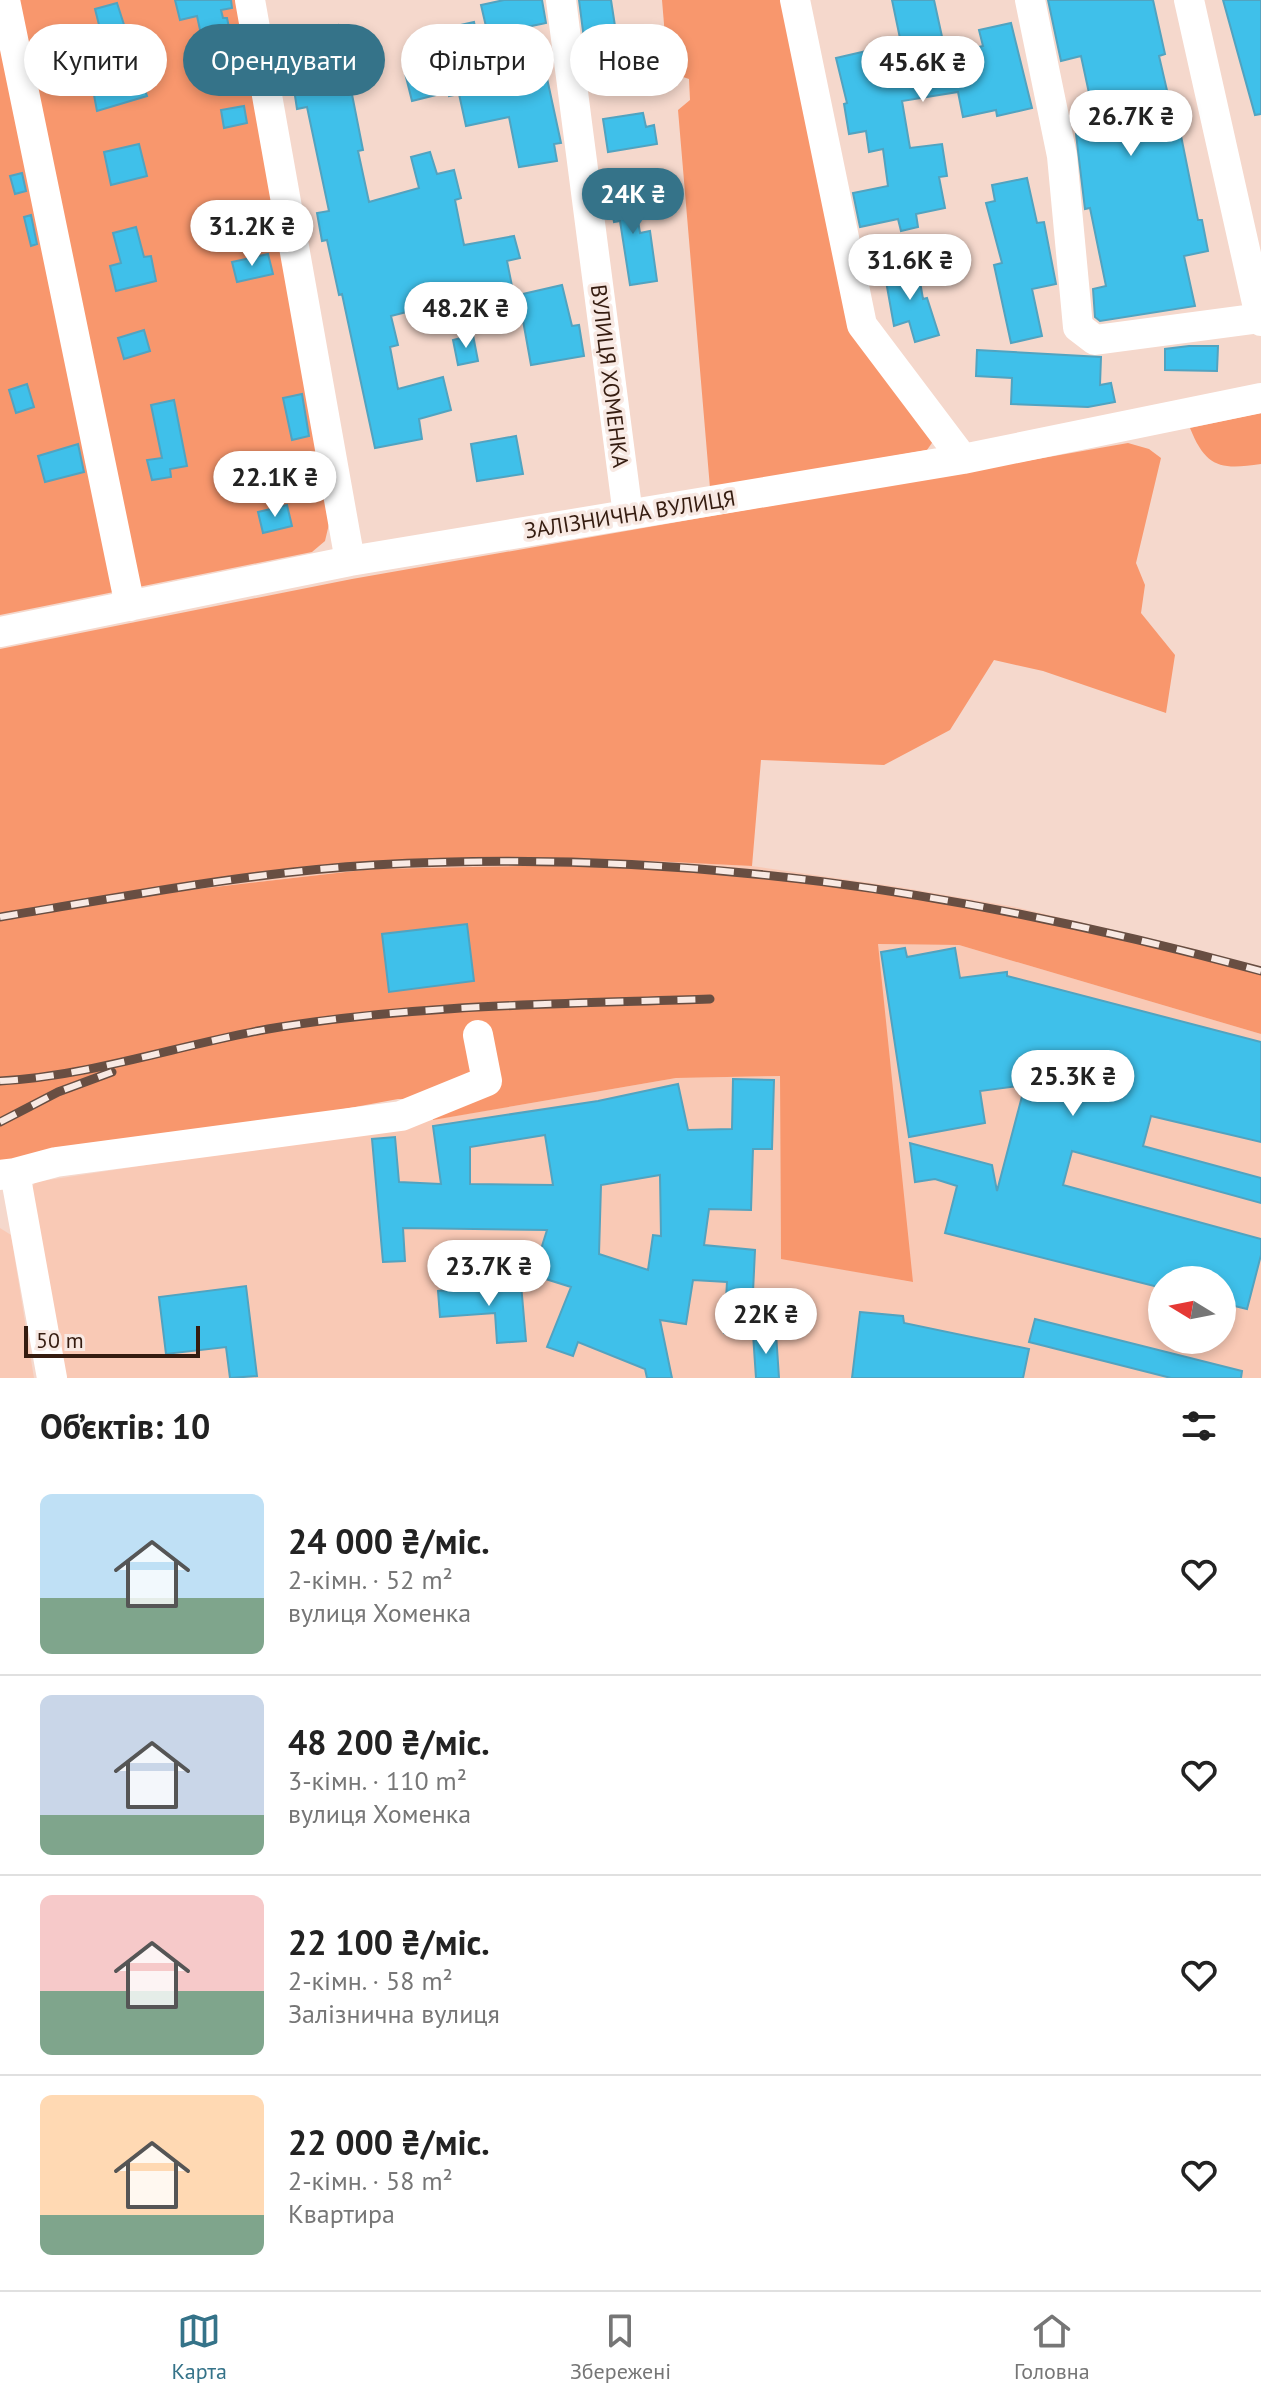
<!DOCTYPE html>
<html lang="uk">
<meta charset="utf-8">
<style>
body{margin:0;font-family:"PT Sans",sans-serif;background:#f6f6f6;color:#222;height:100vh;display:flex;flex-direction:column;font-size:30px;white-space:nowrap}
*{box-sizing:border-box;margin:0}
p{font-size:26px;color:#767676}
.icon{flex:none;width:44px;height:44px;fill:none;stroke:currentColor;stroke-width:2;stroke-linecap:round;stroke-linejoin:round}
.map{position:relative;height:1378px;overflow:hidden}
.details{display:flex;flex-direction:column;background:#fff;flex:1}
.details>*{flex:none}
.top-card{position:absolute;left:24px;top:24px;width:800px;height:72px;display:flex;gap:16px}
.needle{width:52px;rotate:280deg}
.tools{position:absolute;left:1148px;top:1266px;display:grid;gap:16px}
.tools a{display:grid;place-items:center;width:88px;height:88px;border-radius:50%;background:#fff;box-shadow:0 4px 12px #0003;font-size:40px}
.scale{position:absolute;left:24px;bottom:20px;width:176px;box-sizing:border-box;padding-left:8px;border:4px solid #351c10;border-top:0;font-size:22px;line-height:28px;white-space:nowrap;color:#351c10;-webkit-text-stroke:6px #f8e9e3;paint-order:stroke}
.price{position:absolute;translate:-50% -68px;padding:0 18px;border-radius:28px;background:#fff;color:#222;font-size:26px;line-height:52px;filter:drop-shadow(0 2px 4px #0008)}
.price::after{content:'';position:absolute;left:50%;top:48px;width:24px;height:18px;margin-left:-12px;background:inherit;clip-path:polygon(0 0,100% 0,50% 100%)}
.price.active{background:#357389;color:#fff}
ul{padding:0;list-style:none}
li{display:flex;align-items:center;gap:24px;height:200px;padding:0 40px}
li+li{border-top:2px solid #e0e0e0}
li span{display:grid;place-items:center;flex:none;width:224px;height:160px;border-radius:12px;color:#555}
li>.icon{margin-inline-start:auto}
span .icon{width:96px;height:96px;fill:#fffc;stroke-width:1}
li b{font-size:34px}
h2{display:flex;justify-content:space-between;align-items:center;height:96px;padding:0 40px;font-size:34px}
.chip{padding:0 28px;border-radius:36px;background:#fff;box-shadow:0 4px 12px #0003;font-size:28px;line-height:72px}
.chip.active{background:#357389;color:#fff}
.tab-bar{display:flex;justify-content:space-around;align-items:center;height:112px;border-top:2px solid #e0e0e0;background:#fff;font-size:22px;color:#767676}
.tab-bar a{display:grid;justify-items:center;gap:4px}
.tab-bar .active{color:#357389}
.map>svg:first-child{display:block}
</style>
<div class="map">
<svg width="1261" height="1378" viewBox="0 0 1261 1378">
<rect width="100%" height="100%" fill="#f5d8cc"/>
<path fill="#f9c9b5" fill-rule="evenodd" d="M 565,856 L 752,866 L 899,887 L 1015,907 L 1190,948 L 1261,967 L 1261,974 L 1015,915 L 897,893 L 750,875 L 565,865 L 372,869 L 146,895 L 0,920 L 0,914 L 144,890 L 372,862 Z
M 877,944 L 959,945 L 1261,1034 L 1261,1378 L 62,1378 L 30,1191 L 35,1182 L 368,1131 L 676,1078 L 780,1076 L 781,1258 L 912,1282 ZM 1162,1280 L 1222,1280 L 1222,1340 L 1162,1340 Z
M 0,1228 L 11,1235 L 34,1378 L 0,1378 Z"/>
<path fill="#f8976d" d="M 0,0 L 244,0 L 329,524 L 325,541 L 312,552 L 0,615 Z
M 662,0 L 787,0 L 856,329 L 934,440 L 927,450 L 710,488 L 678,110 L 690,100 L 689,79 L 668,72 Z
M 1261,413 L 1261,464 C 1221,470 1206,468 1190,428 Z
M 1128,443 L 1149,449 L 1161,458 L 1136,563 L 1145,585 L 1141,613 L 1175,655 L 1166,713 L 1043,671 L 994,660 L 950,730 L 884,765 L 761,760 L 752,866 C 625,859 500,854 374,862 C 249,870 123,893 0,914 L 0,649 L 352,579 Z
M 565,865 C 627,869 691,869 753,876 C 925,894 1094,929 1261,974 L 1261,1034 L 959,945 L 878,944 L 913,1282 L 781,1259 L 780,1076 L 676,1078 L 433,1120 L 427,1099 L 398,1099 L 156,1144 L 0,1164 L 0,920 L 146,895 L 372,869 Z"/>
<path fill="#3fc0ea" stroke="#51a3c0" stroke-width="2" fill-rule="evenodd" d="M 175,0 L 231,0 L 232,8 L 221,10 L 223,18 L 227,18 L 234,51 L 206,57 L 197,16 L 180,20 Z
M 504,0 L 542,0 L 546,23 L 488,35 L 481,5 Z
M 579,0 L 611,0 L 619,52 L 613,53 L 615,65 L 588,70 Z
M 892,0 L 934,0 L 946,55 L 983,46 L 979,30 L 1011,23 L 1032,108 L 997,116 L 996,110 L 963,117 L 958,92 L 902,101 L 910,148 L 942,144 L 947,176 L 939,177 L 945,208 L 916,214 L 918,227 L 901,231 L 898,219 L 860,227 L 853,193 L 888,186 L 883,149 L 869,152 L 866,131 L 849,134 L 844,104 L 847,103 L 836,58 L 901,43 Z
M 1048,0 L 1153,0 L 1165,54 L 1159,56 L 1172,112 L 1176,111 L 1198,220 L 1202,220 L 1208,251 L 1184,256 L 1195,306 L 1100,321 L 1095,317 L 1093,289 L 1106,286 L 1090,208 L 1085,209 L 1076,134 L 1095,129 L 1092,107 L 1081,56 L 1061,61 Z
M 1223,0 L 1261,0 L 1261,114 L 1255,115 Z
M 117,3 L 147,96 L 97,111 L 87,58 L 101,55 L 98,42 L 103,41 L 95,9 Z
M 474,22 L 478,41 L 451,47 L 447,28 Z
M 338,25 L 340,36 L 349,34 L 355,62 L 346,64 L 363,150 L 358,151 L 369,202 L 419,188 L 411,157 L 430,152 L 437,174 L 454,170 L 461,198 L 455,200 L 464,245 L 514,236 L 520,258 L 507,261 L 514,296 L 562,285 L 572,326 L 579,325 L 584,356 L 531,365 L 522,315 L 469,326 L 460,285 L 423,294 L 426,307 L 391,316 L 398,345 L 390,347 L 398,389 L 443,377 L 451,410 L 419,419 L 422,439 L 375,448 L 342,294 L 339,295 L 327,240 L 322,241 L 317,213 L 329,211 L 307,107 L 297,109 L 286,37 Z
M 468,53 L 474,84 L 545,69 L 561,143 L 554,144 L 557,161 L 519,167 L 509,117 L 466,126 L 459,94 L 449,96 L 448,92 L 412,101 L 404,69 Z
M 244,106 L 247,123 L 224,128 L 221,110 Z
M 643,113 L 646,127 L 654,125 L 657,144 L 608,152 L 603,119 Z
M 139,144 L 147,176 L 111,185 L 104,152 Z
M 22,173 L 26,191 L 15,194 L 10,176 Z
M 1027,178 L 1037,223 L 1044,222 L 1056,284 L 1032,289 L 1042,336 L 1011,343 L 994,265 L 1002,263 L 986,203 L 995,201 L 992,185 Z
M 632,184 L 640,233 L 650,231 L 657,281 L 630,285 L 620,221 L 614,222 L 608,188 Z
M 31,215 L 37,244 L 31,246 L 24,217 Z
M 270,216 L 275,243 L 256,248 L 250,220 Z
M 136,227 L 144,257 L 151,256 L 156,281 L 116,291 L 110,266 L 121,263 L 113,233 Z
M 268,254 L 273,274 L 237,282 L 232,262 Z
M 917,264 L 923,299 L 927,298 L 939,335 L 915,342 L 909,321 L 894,326 L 884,270 Z
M 144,330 L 150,351 L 124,359 L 118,338 Z
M 473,335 L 478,361 L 458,365 L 453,340 Z
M 1189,346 L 1218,346 L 1217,371 L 1165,370 L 1165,349 Z
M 977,350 L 1101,357 L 1100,385 L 1111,383 L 1115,402 L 1088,407 L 1011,404 L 1012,378 L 976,376 Z
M 27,384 L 34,407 L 16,413 L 9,390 Z
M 302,394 L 309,436 L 292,440 L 283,398 Z
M 174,400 L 187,466 L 170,469 L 171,477 L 152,480 L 147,460 L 162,458 L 151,405 Z
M 516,436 L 523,474 L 477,481 L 471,444 Z
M 78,444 L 84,472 L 45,482 L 38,456 Z
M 287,505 L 292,526 L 263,533 L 258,512 Z
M 467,924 L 474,981 L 389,992 L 382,934 Z
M 905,948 L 907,957 L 955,948 L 960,978 L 1007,972 L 1007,976 L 1261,1042 L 1261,1142 L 1151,1116 L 1143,1146 L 1261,1178 L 1261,1203 L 1072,1151 L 1063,1185 L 1261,1239 L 1261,1255 L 1247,1309 L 1222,1303 L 1222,1280 L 1162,1280 L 1162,1288 L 945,1233 L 957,1186 L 935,1179 L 915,1182 L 910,1143 L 992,1165 L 997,1191 L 1025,1085 L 980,1091 L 985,1123 L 909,1137 L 881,952 Z
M 733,1079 L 774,1080 L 772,1149 L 753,1149 L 751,1210 L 709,1209 L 704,1245 L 755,1250 L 751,1334 L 724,1333 L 727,1282 L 693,1280 L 686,1324 L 660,1320 L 672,1378 L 647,1378 L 645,1369 L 578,1342 L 573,1356 L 547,1347 L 571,1287 L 533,1275 L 547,1230 L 403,1228 L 405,1261 L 383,1262 L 372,1139 L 395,1137 L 399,1182 L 441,1184 L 433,1126 L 598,1101 L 678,1084 L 688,1130 L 732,1129 ZM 545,1135 L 553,1185 L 470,1184 L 470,1147 ZM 660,1175 L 661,1236 L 653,1235 L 648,1270 L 599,1254 L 601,1185 Z
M 521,1284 L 526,1341 L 497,1343 L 495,1313 L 440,1317 L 438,1291 Z
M 246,1286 L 257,1376 L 230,1378 L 226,1347 L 166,1354 L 159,1297 Z
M 860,1312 L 903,1316 L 904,1323 L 1029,1349 L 1023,1378 L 852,1378 Z
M 1035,1319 L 1242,1371 L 1241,1378 L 1171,1378 L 1029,1342 Z
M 776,1333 L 779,1378 L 756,1378 L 753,1334 Z"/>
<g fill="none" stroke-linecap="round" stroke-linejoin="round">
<path stroke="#fff" stroke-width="30" d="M 5,0 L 130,606
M 250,0 L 350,561
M 561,0 L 628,515
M 795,0 L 862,325 L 963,459
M 1030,0 L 1062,156 L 1078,327 L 1095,340 L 1260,318
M 1189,0 L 1261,321
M 0,632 L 350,561 L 963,459 L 1261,398
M 15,1173 L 56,1162 L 401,1116 L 487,1081 L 478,1035
M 0,1175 L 15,1173 L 52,1378"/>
<defs>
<path id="rail" d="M 0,917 C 121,897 252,872 374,865 C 683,848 964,891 1261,971
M 0,1081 C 91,1076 179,1045 268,1029 C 413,1004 564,1004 710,999
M 0,1122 L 58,1092 L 112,1072"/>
</defs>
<use href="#rail" stroke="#684e42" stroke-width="9"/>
<use href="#rail" stroke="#f8e9e3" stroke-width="6" stroke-dasharray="18" stroke-linecap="butt"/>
</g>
<g text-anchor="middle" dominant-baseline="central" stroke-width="7" stroke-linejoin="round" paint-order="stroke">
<g font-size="22" fill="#351c10" stroke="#f8e9e3">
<text transform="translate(610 376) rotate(83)">ВУЛИЦЯ ХОМЕНКА</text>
<text transform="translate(630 514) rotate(-9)">ЗАЛІЗНИЧНА ВУЛИЦЯ</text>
</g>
</g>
</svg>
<div class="tools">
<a><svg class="needle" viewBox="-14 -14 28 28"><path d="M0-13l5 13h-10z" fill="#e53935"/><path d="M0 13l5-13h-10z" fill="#767676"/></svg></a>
</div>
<div class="scale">50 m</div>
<b class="price" style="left:923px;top:104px">45.6K ₴</b>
<b class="price" style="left:1131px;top:158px">26.7K ₴</b>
<b class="price active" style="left:633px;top:236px">24K ₴</b>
<b class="price" style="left:252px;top:268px">31.2K ₴</b>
<b class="price" style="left:910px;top:302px">31.6K ₴</b>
<b class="price" style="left:466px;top:350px">48.2K ₴</b>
<b class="price" style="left:275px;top:519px">22.1K ₴</b>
<b class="price" style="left:1073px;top:1118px">25.3K ₴</b>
<b class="price" style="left:489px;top:1308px">23.7K ₴</b>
<b class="price" style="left:766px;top:1356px">22K ₴</b>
<div class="top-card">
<a class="chip">Купити</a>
<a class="chip active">Орендувати</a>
<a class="chip">Фільтри</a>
<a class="chip">Нове</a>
</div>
</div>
<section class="details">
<h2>Об’єктів: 10<svg class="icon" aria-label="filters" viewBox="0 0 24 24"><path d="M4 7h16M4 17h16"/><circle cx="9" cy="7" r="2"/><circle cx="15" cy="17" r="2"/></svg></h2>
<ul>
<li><span style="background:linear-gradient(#bfe0f5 65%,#7fa58c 0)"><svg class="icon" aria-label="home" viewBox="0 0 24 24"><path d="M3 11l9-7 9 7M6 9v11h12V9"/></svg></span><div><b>24 000 ₴/міс.</b><p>2-кімн. · 52 m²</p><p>вулиця Хоменка</p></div><svg class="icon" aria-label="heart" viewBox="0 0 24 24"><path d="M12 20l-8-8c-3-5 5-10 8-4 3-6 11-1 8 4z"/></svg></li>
<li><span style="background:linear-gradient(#c9d6e8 75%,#7fa58c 0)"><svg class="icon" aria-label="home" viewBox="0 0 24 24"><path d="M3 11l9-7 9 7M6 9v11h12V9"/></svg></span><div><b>48 200 ₴/міс.</b><p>3-кімн. · 110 m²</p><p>вулиця Хоменка</p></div><svg class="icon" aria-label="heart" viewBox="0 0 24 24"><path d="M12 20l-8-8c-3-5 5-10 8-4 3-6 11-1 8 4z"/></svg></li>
<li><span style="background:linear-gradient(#f6c9c9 60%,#7fa58c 0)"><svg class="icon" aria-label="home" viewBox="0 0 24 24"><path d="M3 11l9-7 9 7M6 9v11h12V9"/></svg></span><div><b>22 100 ₴/міс.</b><p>2-кімн. · 58 m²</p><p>Залізнична вулиця</p></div><svg class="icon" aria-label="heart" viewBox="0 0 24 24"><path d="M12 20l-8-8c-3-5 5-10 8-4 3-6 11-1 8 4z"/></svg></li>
<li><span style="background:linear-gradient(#ffd9b3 75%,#7fa58c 0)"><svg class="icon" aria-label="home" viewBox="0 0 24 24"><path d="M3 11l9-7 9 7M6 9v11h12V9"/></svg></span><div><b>22 000 ₴/міс.</b><p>2-кімн. · 58 m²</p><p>Квартира</p></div><svg class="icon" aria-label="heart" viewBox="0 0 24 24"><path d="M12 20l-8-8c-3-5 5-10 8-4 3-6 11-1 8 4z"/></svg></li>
</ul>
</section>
<nav class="tab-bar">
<a class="active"><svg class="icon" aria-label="map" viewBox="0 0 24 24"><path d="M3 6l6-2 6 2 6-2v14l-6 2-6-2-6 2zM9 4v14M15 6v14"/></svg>Карта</a>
<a><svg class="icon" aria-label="saved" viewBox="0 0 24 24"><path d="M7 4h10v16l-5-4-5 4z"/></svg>Збережені</a>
<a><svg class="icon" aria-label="home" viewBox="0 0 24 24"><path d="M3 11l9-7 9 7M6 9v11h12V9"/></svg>Головна</a>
</nav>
